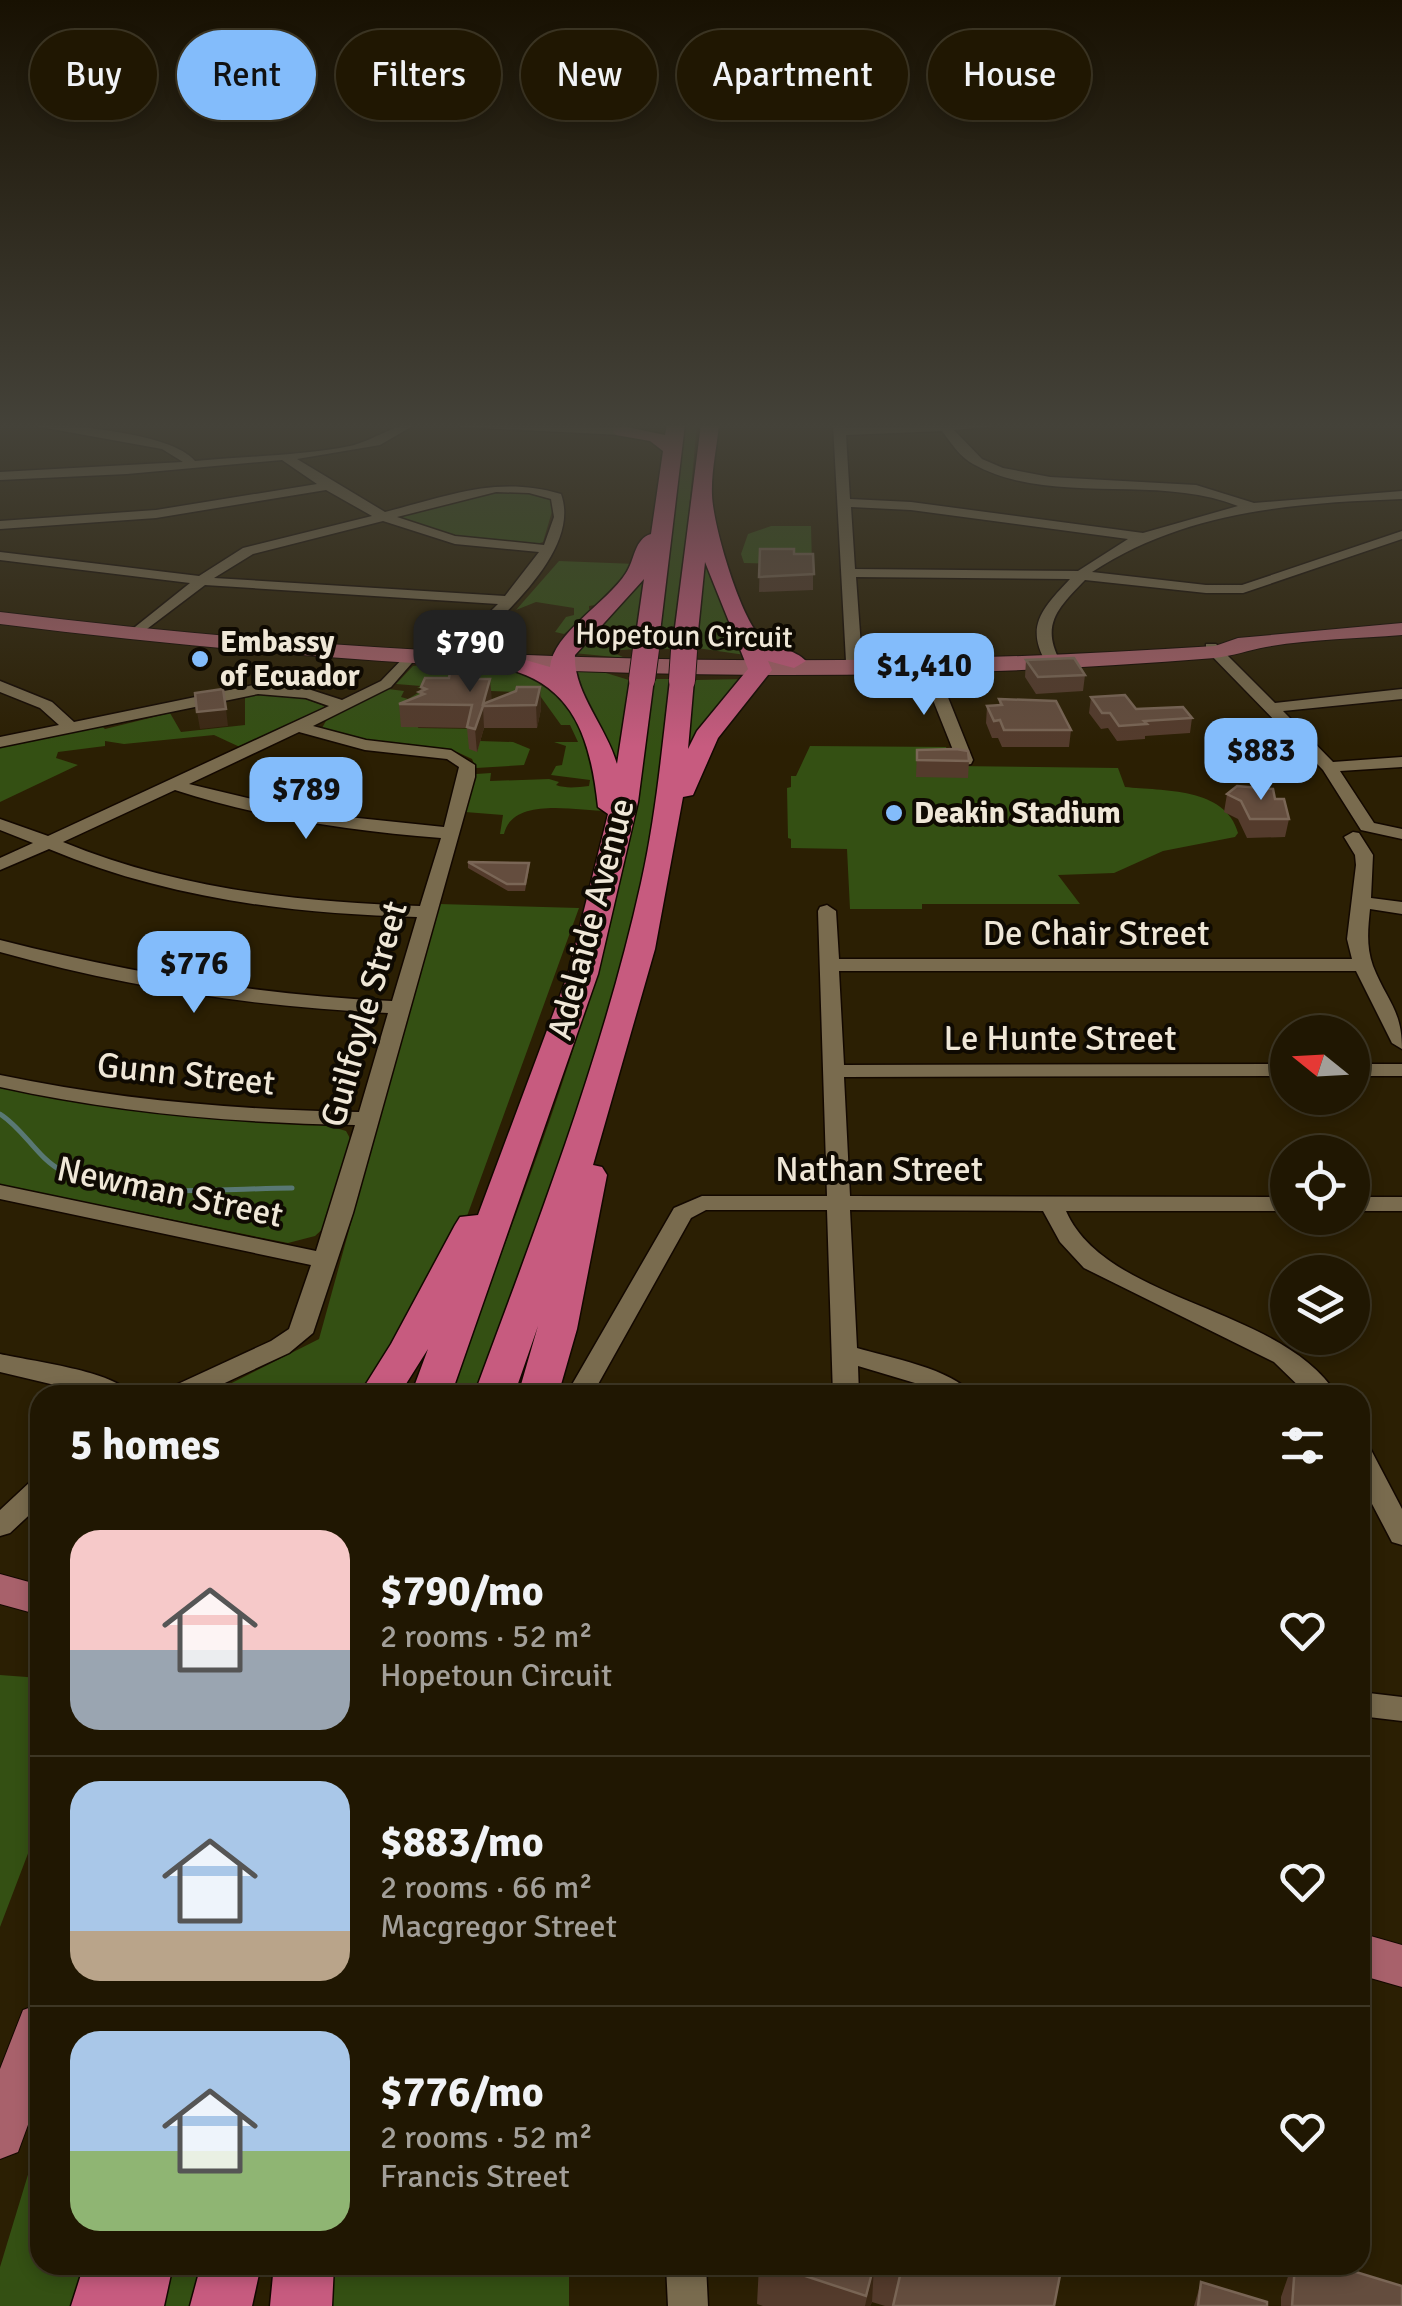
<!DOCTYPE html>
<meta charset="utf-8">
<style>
body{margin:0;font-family:Signika,sans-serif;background:#28200c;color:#f1f3f6;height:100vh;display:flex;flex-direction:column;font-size:38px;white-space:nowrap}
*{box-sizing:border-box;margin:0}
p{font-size:32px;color:#a29f99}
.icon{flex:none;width:55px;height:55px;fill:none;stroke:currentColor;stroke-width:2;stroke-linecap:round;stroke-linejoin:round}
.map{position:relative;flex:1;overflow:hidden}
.panel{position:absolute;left:30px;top:1385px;width:1340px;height:890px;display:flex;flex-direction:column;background:#201702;border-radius:30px;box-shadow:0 5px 15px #0003,0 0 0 2px #3d3624}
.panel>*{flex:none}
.guide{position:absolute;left:30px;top:30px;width:1342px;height:90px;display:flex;gap:20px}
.needle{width:65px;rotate:288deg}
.controls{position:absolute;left:1270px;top:1015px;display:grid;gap:20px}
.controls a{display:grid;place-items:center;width:100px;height:100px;border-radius:50%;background:#201702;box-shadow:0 5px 15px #0003,0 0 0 2px #3d3624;font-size:50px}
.price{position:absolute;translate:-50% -85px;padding:0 22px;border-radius:20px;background:#83bcfb;color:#111;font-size:32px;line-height:65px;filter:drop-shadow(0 2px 5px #0008)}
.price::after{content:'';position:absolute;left:50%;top:60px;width:30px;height:22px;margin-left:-15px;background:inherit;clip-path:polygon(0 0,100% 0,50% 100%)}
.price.selected{background:#222;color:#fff}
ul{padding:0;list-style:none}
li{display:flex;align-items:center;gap:30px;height:250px;padding:0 40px}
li+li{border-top:2px solid #3d3624}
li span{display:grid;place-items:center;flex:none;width:280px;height:200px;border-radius:30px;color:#555}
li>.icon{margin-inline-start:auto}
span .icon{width:120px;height:120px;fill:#fffc;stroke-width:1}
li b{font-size:42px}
h2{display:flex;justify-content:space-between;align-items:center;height:120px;padding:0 40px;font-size:42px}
.pill{padding:0 35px;border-radius:45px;background:#201702;box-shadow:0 5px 15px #0003,0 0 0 2px #3d3624;font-size:35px;line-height:90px}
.pill.selected{background:#83bcfb;color:#111}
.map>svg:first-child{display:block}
</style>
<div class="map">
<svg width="1402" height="2306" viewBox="0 0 1402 2306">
<rect width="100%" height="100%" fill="#2b1f03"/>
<path fill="#345013" d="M 685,424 L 697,424 L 676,649 L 654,649 Z
M 502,491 L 526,491 L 550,498 L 553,508 L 543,542 L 533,545 C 488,541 440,541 401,517 Z
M 771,526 L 811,526 L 812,565 L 744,563 L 741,554 L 748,534 Z
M 706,560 L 745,655 L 697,648 Z
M 559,561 L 636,564 L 601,604 L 589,606 L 589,609 L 595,608 L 564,634 L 555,632 L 566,617 L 574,615 L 574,608 L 536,602 L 516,610 Z
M 644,570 L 634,649 L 610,651 L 625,658 L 573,653 Z
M 447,662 L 537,671 L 579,720 L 607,811 C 576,811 513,796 504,834 L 500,834 L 503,815 L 465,812 L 476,774 L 491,773 L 490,781 L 549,779 L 559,782 L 556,785 C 567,789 578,787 589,786 L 590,780 L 551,775 L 556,766 L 562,765 L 566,746 L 554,742 L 578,742 L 570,725 L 561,725 L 538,693 L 417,688 L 421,686 L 396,684 L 413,666 Z
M 569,668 L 612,671 L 606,673 L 629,680 L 618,767 Z
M 651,679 L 673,679 C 665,744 657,810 644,875 C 610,1053 537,1225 477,1395 L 449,1395 C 534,1162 634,927 651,679 Z
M 745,679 L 685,770 L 683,747 L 696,680 Z
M 388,689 L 404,691 L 401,697 L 408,699 L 418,693 L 429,693 L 418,728 L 483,729 L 480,741 L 513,742 L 530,749 L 524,765 L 476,768 L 472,759 L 457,752 L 355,739 L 322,728 L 327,719 Z
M 250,692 L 292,694 L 324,706 L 323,710 L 242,748 L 214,735 L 124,744 L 105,741 L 105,746 L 58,752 L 56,758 L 78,765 L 0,802 L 0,744 L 100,724 L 105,729 L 170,713 L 181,732 L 245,725 L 245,698 Z
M 810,746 L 946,747 L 955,766 L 1118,768 L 1125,787 C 1162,791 1226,787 1238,833 L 1235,837 L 1163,851 L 1114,873 L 1058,875 L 1080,904 L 922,904 L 922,909 L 850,909 L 847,849 L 791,848 L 791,839 L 788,838 L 787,788 L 791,787 L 791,776 L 796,776 Z
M 439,904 L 579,908 L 402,1395 L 208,1395 L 319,1339 Z
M 0,1088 L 173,1114 L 326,1125 L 346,1131 L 352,1142 L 327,1225 L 315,1236 L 288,1243 L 0,1185 Z
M 0,1675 L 40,1678 L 40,1822 L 0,1927 Z
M 40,2135 L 40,2265 L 103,2265 L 91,2306 L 0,2306 L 0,2267 Z
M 165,2265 L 206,2265 L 196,2306 L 155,2306 Z
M 325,2265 L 569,2265 L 569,2306 L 325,2306 Z"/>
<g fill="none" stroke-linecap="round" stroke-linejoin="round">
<path stroke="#597874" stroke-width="5" d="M 0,1114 C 24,1129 37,1158 62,1171 C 122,1201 226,1188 292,1188"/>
<defs>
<path id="minor" d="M 24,424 C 62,424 172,432 195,461 C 246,456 299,456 350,446 C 373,441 393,424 416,424 L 380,445 L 297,459 L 385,512 C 448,496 497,475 561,494 C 582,552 496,621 458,659 L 445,656 L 498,604 L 205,585 L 135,638 L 130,637 L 130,631 L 190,583 L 0,560 L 0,552 L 199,576 L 243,548 L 372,516 L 326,490 L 156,518 L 0,529 L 0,521 L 156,510 L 317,484 L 282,460 L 127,474 L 0,480 L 0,472 L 183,462 L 162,449 ZM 496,492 L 529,493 L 551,499 L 554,517 L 544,545 L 455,536 L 397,517 ZM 383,521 L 455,544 L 539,552 L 505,596 L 214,578 L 253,554 Z
M 454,424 L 622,427 L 628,431 L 622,435 L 460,427 Z
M 833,424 L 845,424 L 845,428 L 1017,424 L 954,430 L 982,459 L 1003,468 L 1050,477 L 1196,485 L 1254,503 L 1402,491 L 1402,499 C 1293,503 1185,511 1092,572 L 1206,585 L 1242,585 L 1402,531 L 1402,539 L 1243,593 L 1206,593 L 1085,580 C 1059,607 1040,624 1060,661 L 1052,666 L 1047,664 C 1024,626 1043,608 1070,579 L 856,577 L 862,661 L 854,666 L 846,661 ZM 942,431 C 951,443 960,457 973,464 C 1051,507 1156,473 1238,506 L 1143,533 L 911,502 L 850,499 L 846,435 ZM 851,507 L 911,510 L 1128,539 L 1078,571 L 855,569 Z
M 1206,644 L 1216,644 L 1275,703 L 1402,689 L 1402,699 L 1283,711 L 1333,762 L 1402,757 L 1402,767 L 1340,771 L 1374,823 L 1402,829 L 1402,839 L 1361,830 L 1323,770 L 1206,650 Z
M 410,651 L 418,656 L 391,687 L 313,726 L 366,740 L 451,750 L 475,765 L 475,777 L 353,1213 L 313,1333 L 289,1353 L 199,1395 L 163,1395 L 167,1389 L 271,1341 L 289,1329 L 311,1265 L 0,1199 L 0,1185 L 316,1251 L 355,1125 C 235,1123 117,1113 0,1087 L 0,1075 C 119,1100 238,1110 359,1112 L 388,1013 C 256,1007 128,988 0,952 L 0,940 C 130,973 258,995 392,1001 L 417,917 C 291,914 166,898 49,849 L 0,870 L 0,858 L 33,843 L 0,830 L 0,819 L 48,836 L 329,706 L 306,698 L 258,694 L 0,747 L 0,737 L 59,725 L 40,708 L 0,692 L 0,681 L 52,702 L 74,722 L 258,684 L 308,689 L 342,700 L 381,681 ZM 299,732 L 365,750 L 447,759 L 459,767 L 444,827 L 310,813 L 189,784 ZM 175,790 C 261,818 350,831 441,838 L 420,906 C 298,902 177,889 63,842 Z
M 925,655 L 933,660 L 973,760 L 971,764 L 965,765 L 957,760 L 917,660 Z
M 1353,832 L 1359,833 L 1373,855 L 1371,898 L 1402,902 L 1402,914 L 1370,909 C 1368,929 1366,946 1373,966 C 1386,1000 1402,1009 1402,1049 L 1392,1043 L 1356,971 L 839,971 L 844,1065 L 1288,1064 L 1288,1076 L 844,1077 L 850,1196 L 1288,1197 L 1288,1211 L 1066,1211 C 1106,1303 1282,1306 1337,1395 L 1308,1395 L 1274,1362 L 1084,1268 L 1060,1242 L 1043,1211 L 850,1210 L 857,1348 C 887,1357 954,1369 972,1395 L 938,1395 L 915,1383 L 858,1366 L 859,1395 L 833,1395 L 827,1210 L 706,1210 L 691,1218 L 592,1395 L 566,1395 L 674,1208 L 702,1196 L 827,1196 L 818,911 L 820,907 L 827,905 L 836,911 L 839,959 L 1352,959 L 1347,939 L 1356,865 L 1355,855 L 1344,837 Z
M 1352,1064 L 1402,1064 L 1402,1076 L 1352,1076 Z
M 1352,1197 L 1402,1197 L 1402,1211 L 1352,1211 Z
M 0,1354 C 30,1361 116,1371 132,1395 L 97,1395 L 0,1372 Z
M 1360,1445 L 1370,1448 L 1402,1509 L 1402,1545 L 1392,1542 L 1360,1481 Z
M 40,1479 L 40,1505 L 10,1533 L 0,1536 L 0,1510 L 30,1482 Z
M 1360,1692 L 1402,1697 L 1402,1721 L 1360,1716 Z
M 666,2265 L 706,2265 L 708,2306 L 668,2306 Z"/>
<path id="major" d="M 0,612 C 404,662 809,673 1215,646 L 1238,638 L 1402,623 L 1402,635 C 1357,639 1310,639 1266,647 C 1249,650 1233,656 1215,658 C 811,691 402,674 0,624 Z
M 0,1574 L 40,1585 L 40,1615 L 0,1604 Z
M 1360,1933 L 1402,1945 L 1402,1987 L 1360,1975 Z
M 40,2004 L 40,2092 L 18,2152 L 0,2159 L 0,2069 L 23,2010 Z"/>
<path id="highway" d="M 667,424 L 685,424 L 658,649 L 646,656 L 634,649 L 644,579 L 575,655 C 573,692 606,726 617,764 L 630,679 L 642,672 L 654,679 L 638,802 L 598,974 L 451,1395 L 411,1395 L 428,1349 L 399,1395 L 359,1395 L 391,1344 L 455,1225 L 460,1217 L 478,1215 L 568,974 L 608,814 L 598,807 C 591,743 576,686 507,669 L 503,664 L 515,657 L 550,667 C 553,633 608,602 626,573 C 635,560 634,539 651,534 L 663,451 L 650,441 L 616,435 L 613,431 L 622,426 L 665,435 Z
M 701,424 L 719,424 C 717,447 711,472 712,495 C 713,525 739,613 759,635 C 773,649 794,648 806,661 L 794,668 L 768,661 L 772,670 L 718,738 L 693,795 L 683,797 L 655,949 L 593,1165 L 602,1167 L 607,1175 L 577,1329 L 558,1395 L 518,1395 L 538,1326 L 514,1395 L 474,1395 C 536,1227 602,1058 641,883 C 656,816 662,748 670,680 L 682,673 L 694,680 L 688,749 L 697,731 L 748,669 L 705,562 L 696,651 L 684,658 L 672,651 Z
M 84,2265 L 173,2265 L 164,2306 L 71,2306 Z
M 201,2265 L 261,2265 L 252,2306 L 190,2306 Z
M 274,2265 L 334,2265 L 332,2306 L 270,2306 Z"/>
</defs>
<use href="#minor" stroke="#130800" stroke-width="3"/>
<use href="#major" stroke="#130800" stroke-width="2"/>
<use href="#highway" stroke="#130800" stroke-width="3"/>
<use href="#minor" fill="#796b4e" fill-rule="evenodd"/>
<use href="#major" fill="#a8616b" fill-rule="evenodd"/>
<use href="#highway" fill="#c75b7f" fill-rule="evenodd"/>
<defs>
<path id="highway-bridge" d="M 642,679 L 646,649
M 682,680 L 684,651"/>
</defs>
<use href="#highway-bridge" stroke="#130800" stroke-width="28" stroke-linecap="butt"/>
<use href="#highway-bridge" stroke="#c75b7f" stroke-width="26"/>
</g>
<path fill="#543b2c" d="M 760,549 L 794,554 L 813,554 L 813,590 L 759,592 Z
M 1026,660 L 1085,675 L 1083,691 L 1036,694 L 1025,677 Z
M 469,679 L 492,701 L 540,687 L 541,709 L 537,728 L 484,728 L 477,752 L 469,749 L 467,728 L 401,727 L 399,704 L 419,696 L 421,687 Z
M 1091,697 L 1136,709 L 1192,718 L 1190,733 L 1145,736 L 1145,739 L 1117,741 L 1108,728 L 1101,729 L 1089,713 Z
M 999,699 L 1071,730 L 1069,747 L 1002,747 L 998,738 L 992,738 L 986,723 L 987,706 L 999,705 Z
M 917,750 L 969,761 L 968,778 L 916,777 Z
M 1227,794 L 1275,799 L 1289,819 L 1285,837 L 1247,838 L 1238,819 L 1224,812 Z
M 468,862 L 529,869 L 525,891 L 508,891 L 468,868 Z
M 759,2265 L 1062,2265 L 1054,2306 L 885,2306 L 872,2302 L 870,2306 L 763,2306 L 757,2304 Z
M 1292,2265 L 1333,2265 L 1402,2306 L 1281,2306 L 1281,2297 Z
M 1201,2282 L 1267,2306 L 1194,2306 Z"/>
<path fill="#3c2814" d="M 490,679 L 492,701 L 484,706 Z
M 540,687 L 541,709 L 537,728 L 536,705 Z
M 483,706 L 484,728 L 477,752 L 475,729 Z
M 226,709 L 228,726 L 200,729 L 197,712 Z
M 874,2265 L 872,2302 L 870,2306 L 865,2306 Z"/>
<path fill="#644d3e" stroke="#7a6656" stroke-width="2.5" d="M 760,549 L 794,549 L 794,554 L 813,554 L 814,574 L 759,577 Z
M 1074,658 L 1085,675 L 1038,677 L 1026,660 Z
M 450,672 L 469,672 L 468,679 L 490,679 L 483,704 L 516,691 L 517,687 L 540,687 L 536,705 L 483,706 L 475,729 L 467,727 L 472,705 L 399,704 L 424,694 L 419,692 L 426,689 L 421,687 L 425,678 L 449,678 Z
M 223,689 L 226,709 L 197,712 L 195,693 Z
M 1125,695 L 1136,709 L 1183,707 L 1192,718 L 1144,721 L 1147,724 L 1119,726 L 1110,713 L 1102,713 L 1091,697 Z
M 999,699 L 1056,701 L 1071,730 L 1004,730 L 1000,720 L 994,721 L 987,706 L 1002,705 Z
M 956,749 L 968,751 L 969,761 L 917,760 L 917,750 Z
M 1237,786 L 1273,789 L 1275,799 L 1284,799 L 1289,819 L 1250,819 L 1241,801 L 1227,794 Z
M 468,862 L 529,863 L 525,884 L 507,884 Z
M 772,2265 L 874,2265 L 866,2296 Z
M 897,2265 L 1062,2265 L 1054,2306 L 893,2306 L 902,2267 Z
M 1295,2265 L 1333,2265 L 1402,2286 L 1402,2306 L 1292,2306 Z
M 1201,2282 L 1267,2302 L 1267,2306 L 1198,2306 Z"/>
<linearGradient id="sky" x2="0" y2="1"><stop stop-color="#181102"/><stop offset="0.57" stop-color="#444239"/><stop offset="1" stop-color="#444239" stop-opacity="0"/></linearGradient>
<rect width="1402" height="747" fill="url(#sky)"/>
<g fill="#83bcfb" stroke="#0f0a02" stroke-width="4">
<circle cx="200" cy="659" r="10"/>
<circle cx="894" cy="813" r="10"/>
</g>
<g text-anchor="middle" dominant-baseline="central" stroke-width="8" stroke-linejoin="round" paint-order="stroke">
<g font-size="30" fill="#efe7d7" stroke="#0f0a02">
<text transform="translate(684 636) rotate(1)">Hopetoun Circuit</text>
</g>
<g font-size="30" font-weight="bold" fill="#efe7d7" stroke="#0f0a02" text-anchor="start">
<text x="220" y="642">Embassy<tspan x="220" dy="34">of Ecuador</tspan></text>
<text x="914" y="813">Deakin Stadium</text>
</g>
<g font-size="35" fill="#efe7d7" stroke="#0f0a02">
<text transform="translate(591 919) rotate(-75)">Adelaide Avenue</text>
<text x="1096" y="933">De Chair Street</text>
<text transform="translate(364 1014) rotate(-74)">Guilfoyle Street</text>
<text x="1060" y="1038">Le Hunte Street</text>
<text transform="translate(186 1074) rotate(6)">Gunn Street</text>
<text x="879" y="1169">Nathan Street</text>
<text transform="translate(170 1192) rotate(12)">Newman Street</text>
</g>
</g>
</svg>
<div class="controls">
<a><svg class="needle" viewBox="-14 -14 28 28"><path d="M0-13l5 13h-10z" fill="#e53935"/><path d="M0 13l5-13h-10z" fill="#a29f99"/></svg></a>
<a><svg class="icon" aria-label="locate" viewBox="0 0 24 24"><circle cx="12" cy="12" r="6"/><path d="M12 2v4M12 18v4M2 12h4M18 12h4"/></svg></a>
<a><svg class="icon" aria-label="layers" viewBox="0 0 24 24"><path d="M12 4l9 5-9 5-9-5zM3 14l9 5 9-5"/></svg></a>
</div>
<b class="price selected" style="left:470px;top:695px">$790</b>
<b class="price" style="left:924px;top:718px">$1,410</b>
<b class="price" style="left:1261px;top:803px">$883</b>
<b class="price" style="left:306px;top:842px">$789</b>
<b class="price" style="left:194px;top:1016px">$776</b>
<div class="guide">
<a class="pill">Buy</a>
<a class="pill selected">Rent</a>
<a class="pill">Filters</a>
<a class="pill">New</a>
<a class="pill">Apartment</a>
<a class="pill">House</a>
</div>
<section class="panel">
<h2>5 homes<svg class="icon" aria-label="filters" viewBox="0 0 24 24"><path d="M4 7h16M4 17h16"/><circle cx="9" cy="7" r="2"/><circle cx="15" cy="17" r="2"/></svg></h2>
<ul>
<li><span style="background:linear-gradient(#f6c9c9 60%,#9aa5b1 0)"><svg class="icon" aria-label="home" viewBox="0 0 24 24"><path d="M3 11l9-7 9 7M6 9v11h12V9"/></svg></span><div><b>$790/mo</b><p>2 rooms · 52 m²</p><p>Hopetoun Circuit</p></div><svg class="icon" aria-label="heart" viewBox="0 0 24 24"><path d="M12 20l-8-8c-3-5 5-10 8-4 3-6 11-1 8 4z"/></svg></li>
<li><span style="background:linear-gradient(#a9c7e8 75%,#b9a48a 0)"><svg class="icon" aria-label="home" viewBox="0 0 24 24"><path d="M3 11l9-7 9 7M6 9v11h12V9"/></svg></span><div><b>$883/mo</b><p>2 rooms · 66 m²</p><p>Macgregor Street</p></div><svg class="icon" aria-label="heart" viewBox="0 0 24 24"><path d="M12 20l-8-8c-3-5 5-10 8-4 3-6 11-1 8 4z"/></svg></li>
<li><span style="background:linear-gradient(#a9c7e8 60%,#8fb573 0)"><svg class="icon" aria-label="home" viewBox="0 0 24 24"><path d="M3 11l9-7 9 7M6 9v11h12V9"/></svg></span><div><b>$776/mo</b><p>2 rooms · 52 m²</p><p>Francis Street</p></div><svg class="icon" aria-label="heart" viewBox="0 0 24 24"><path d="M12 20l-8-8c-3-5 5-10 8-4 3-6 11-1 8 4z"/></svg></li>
</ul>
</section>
</div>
